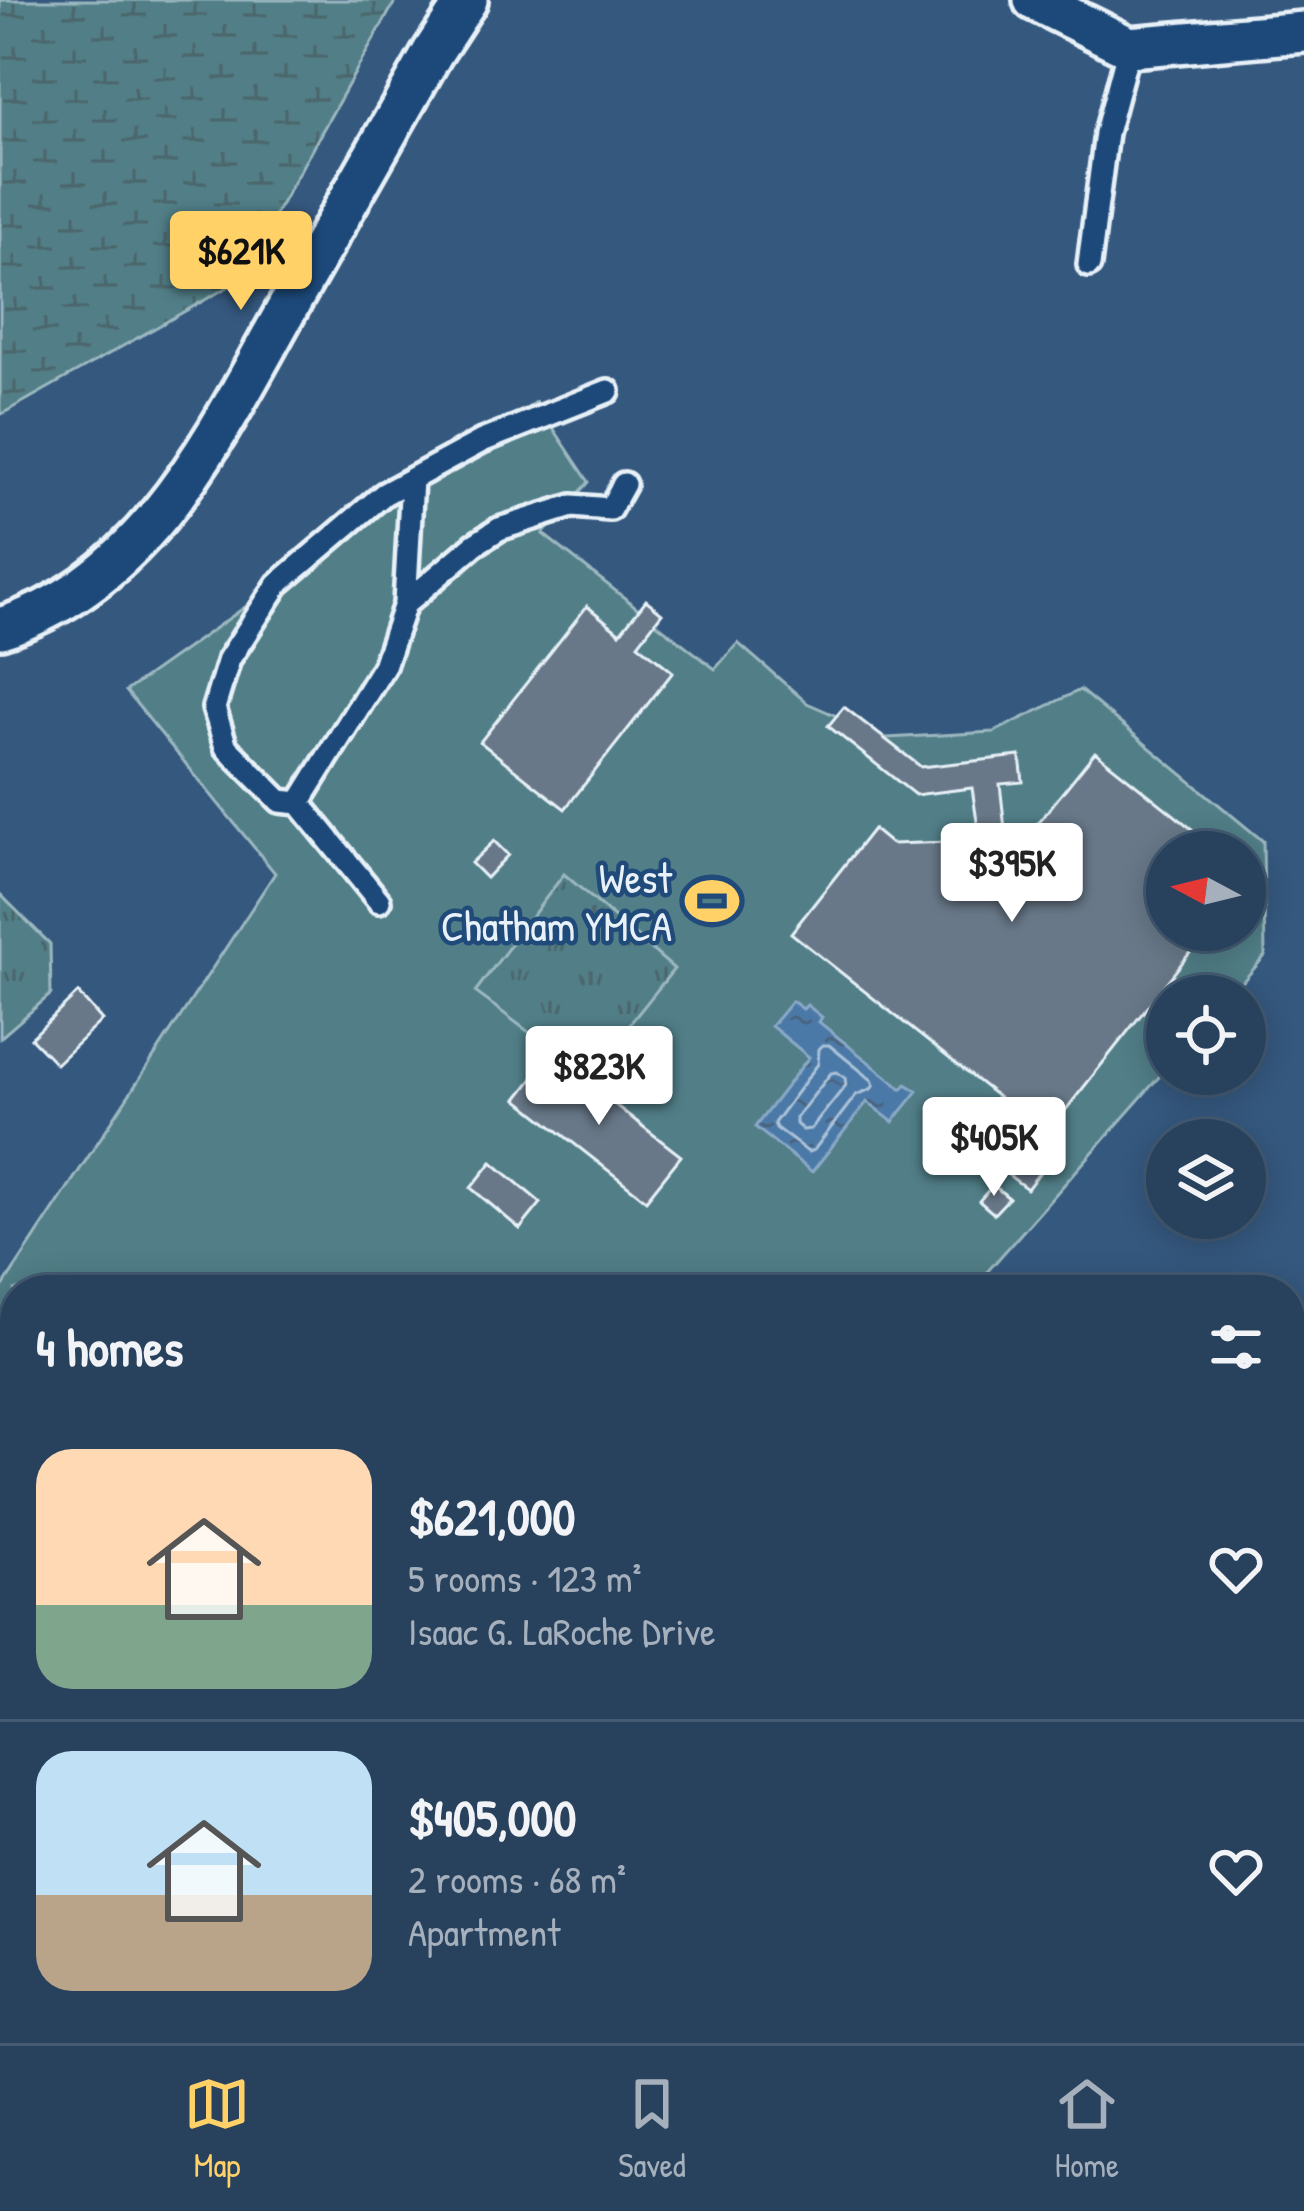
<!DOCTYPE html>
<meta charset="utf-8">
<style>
body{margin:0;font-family:"Patrick Hand",sans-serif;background:#304964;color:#f1f3f6;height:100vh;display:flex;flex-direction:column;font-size:45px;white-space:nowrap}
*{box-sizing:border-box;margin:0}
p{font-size:39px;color:#a5b0bc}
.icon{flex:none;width:66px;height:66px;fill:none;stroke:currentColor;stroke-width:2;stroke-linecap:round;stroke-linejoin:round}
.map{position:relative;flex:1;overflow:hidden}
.panel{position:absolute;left:0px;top:1275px;width:1305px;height:768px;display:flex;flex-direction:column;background:#28425e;border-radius:48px 48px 0 0;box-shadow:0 6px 30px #0003,0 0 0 3px #445b73}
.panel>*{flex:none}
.needle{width:78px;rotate:277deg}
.controls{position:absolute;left:1146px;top:831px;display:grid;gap:24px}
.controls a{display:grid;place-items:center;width:120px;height:120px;border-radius:50%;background:#28425e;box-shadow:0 6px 30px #0003,0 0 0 3px #445b73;font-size:60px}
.price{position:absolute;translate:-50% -102px;padding:0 27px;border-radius:12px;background:#fff;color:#222;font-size:39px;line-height:78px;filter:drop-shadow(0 3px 6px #0008)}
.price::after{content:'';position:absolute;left:50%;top:72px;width:36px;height:27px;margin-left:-18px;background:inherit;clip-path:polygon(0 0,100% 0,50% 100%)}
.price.current{background:#ffd166;color:#111}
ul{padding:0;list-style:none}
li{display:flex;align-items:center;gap:36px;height:300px;padding:0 36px}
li+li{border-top:3px solid #445b73}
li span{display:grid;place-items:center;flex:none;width:336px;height:240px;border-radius:36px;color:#555}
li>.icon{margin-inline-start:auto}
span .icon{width:144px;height:144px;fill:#fffc;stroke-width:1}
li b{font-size:51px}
h2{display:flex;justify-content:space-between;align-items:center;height:144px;padding:0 36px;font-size:51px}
.tabs{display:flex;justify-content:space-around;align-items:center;height:168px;border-top:3px solid #445b73;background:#28425e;font-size:33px;color:#a5b0bc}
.tabs a{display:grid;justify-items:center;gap:6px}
.tabs .current{color:#ffd166}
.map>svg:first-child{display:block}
</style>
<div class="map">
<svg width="1304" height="2043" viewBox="0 0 1304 2043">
<defs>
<pattern id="wetland-marsh" width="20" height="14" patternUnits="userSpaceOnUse" patternTransform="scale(3)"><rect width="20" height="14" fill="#517e87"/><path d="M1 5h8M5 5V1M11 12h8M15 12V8" fill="none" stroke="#4c666c"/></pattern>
<pattern id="park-tufts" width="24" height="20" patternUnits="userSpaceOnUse" patternTransform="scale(3)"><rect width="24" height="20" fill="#517e87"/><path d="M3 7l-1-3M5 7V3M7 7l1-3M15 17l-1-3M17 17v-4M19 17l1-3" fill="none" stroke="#4c666c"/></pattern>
<pattern id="water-ripples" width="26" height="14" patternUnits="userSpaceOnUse" patternTransform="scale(3)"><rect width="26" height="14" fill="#4c79a7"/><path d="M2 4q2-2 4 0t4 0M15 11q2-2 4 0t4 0" fill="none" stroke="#49637d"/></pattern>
</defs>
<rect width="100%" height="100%" fill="#35587e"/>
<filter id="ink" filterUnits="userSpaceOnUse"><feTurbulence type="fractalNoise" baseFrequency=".00833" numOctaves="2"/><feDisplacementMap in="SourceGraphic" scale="24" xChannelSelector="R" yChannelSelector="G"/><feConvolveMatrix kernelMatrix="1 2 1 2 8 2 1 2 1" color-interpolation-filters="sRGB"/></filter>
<g filter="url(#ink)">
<path fill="#517e87" stroke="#9cb8c0" stroke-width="3" fill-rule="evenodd" d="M 536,402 L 589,482 L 543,534 L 715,669 L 738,643 L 807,703 L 887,738 L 994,732 L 1080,690 L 1263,841 L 1265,956 L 1230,996 L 1167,996 L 1167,1068 L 971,1290 L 15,1290 L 15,1353 L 0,1342 L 0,1291 L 275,873 L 126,691 ZM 1167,852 L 1245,852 L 1245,930 L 1167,930 Z"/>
<path fill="url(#wetland-marsh)" stroke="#9cb8c0" stroke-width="3" d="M 0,0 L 396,0 L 237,282 L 0,415 Z"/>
<path fill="url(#park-tufts)" stroke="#9cb8c0" stroke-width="3" d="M 564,874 L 674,969 L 588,1076 L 475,992 Z
M 0,894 L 50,944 L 51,994 L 0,1038 Z"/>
<path fill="url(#water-ripples)" stroke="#8aa9c7" stroke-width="3" d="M 792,1001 L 803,1009 L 807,1005 L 822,1017 L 819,1022 L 902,1089 L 906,1084 L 918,1091 L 893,1122 L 867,1102 L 812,1172 L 755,1127 L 809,1057 L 771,1026 Z"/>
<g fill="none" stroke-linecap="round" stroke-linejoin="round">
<path stroke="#aac1d8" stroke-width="3" d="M 823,1045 L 829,1045 L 872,1080 L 874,1085 L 871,1089 L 856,1095 L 814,1150 L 808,1152 L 776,1128 L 774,1123 L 818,1064 L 819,1049 Z
M 837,1072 L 845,1078 L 846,1085 L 811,1129 L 803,1130 L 796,1124 L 796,1118 L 831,1073 Z"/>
</g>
<path fill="#687888" stroke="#e8f1f8" stroke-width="3" d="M 646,600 L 662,613 L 638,644 L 673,672 L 565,809 L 480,742 L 587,606 L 620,633 Z
M 844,707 L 921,767 L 1020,756 L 1023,782 L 1000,784 L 1006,838 L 1030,833 L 1095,752 L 1221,852 L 1167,852 L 1167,930 L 1208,930 L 1046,1135 L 791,933 L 873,829 L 891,844 L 980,841 L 972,788 L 915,795 L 828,726 Z
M 494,841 L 508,855 L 486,878 L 471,863 Z
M 78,993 L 102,1020 L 56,1064 L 31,1038 Z
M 551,1055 L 681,1156 L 646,1200 L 517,1099 Z
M 990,1117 L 1018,1137 L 1002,1158 L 974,1138 Z
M 1022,1146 L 1046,1164 L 1027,1189 L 1003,1171 Z
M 492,1162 L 541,1203 L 520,1229 L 471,1188 Z
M 993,1185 L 1009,1198 L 994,1214 L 979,1201 Z
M 412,2029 L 472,2043 L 409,2043 Z"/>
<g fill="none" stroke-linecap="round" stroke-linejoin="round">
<defs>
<path id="lane" d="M 1089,265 L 1106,133 L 1129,47
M 405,604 L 474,545 L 499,529 L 572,506 L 610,509 L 624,484
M 299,803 L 384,666 L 405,604 L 412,479
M 379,901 L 299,803 L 280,801 L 226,747 L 214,708 L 229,659 L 278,584 L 384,494 L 482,441 L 608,391
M 1290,1936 L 1304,1929
M 1290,1955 L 1304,1954
M 1290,2024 L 1300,2026
M 816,2028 L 834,2043
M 1163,2028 L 1168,2043"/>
<path id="street" d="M 1034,0 L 1129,47 L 1304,32
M 0,628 C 150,582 220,427 292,300 C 339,218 386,135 433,52 L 467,0
M 1035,2043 L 1086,2028"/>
</defs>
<use href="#lane" stroke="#e8f1f8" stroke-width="30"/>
<use href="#street" stroke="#e8f1f8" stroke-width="48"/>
<use href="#lane" stroke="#1f4a7a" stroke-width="21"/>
<use href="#street" stroke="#1f4a7a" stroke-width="39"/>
</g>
</g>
<defs>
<symbol id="stadium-bare" viewBox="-9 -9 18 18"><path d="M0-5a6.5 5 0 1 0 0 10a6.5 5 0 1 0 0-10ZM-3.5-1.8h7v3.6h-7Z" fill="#ffd166" stroke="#1f4a7a" stroke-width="2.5" paint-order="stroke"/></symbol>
</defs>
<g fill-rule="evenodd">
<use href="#stadium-bare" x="674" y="863" width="76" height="76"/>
</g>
<g text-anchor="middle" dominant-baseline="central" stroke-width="9" stroke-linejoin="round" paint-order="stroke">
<g font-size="42" fill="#e8f1f8" stroke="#1f4a7a" text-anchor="end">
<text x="672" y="877">West<tspan x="672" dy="48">Chatham YMCA</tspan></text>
</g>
</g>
</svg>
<div class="controls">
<a><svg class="needle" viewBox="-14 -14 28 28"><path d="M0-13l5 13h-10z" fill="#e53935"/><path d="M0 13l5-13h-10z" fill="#a5b0bc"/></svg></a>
<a><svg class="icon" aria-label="locate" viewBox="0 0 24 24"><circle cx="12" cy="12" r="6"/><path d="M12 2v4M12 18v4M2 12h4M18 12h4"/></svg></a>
<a><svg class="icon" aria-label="layers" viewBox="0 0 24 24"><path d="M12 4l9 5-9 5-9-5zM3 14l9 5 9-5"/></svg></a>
</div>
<b class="price current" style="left:241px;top:313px">$621K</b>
<b class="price" style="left:1012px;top:925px">$395K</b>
<b class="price" style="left:599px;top:1128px">$823K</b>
<b class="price" style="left:994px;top:1199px">$405K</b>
<section class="panel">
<h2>4 homes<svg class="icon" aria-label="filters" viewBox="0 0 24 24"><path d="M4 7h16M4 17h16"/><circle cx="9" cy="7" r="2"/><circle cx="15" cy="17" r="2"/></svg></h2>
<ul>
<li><span style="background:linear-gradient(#ffd9b3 65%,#7fa58c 0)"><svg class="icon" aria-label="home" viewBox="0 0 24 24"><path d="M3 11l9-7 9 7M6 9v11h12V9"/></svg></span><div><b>$621,000</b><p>5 rooms · 123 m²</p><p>Isaac G. LaRoche Drive</p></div><svg class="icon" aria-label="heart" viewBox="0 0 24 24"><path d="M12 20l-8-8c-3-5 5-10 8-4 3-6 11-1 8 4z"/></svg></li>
<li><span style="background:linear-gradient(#bfe0f5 60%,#b9a48a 0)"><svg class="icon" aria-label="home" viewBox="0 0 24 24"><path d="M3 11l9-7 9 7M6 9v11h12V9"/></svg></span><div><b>$405,000</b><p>2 rooms · 68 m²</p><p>Apartment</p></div><svg class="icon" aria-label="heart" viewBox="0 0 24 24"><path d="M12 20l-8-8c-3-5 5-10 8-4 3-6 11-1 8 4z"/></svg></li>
</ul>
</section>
</div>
<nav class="tabs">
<a class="current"><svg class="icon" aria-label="map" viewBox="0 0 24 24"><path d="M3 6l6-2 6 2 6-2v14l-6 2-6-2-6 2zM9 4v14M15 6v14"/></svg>Map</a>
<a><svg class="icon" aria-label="saved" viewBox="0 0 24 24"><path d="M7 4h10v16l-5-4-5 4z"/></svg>Saved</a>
<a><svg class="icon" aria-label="home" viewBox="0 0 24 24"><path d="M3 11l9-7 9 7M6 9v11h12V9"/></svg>Home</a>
</nav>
